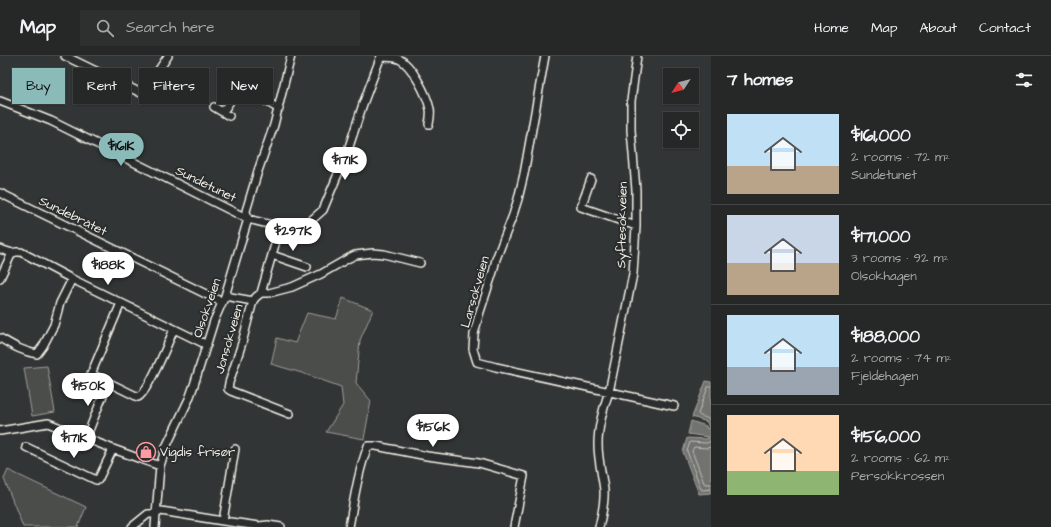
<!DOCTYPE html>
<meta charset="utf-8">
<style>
body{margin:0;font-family:"Architects Daughter",sans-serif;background:#2e3030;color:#f1f3f6;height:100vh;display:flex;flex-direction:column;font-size:15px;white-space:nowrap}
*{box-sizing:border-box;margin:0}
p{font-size:13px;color:#a4a6a8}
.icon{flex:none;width:22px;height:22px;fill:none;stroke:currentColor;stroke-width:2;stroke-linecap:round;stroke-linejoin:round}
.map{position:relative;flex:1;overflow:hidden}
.side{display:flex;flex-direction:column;background:#262828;width:340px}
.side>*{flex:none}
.top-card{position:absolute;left:12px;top:12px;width:380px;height:36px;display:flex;gap:8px}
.needle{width:26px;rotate:234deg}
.tools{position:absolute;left:663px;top:12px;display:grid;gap:8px}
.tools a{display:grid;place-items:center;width:36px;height:36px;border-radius:0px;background:#262828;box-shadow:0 1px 3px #0004,0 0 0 1px #424445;font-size:20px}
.price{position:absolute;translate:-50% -34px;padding:0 9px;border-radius:14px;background:#fff;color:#222;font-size:13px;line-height:26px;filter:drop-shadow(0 1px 2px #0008)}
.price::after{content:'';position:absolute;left:50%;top:24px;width:12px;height:9px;margin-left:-6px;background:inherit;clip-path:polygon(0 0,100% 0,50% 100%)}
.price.selected{background:#8bbbb9;color:#111}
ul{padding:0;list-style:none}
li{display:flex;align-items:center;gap:12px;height:100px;padding:0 16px}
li+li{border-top:1px solid #424445}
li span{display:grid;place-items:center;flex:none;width:112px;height:80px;border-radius:0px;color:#555}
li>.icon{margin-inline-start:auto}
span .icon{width:48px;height:48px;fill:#fffc;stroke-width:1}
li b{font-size:17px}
h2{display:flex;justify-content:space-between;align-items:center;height:48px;padding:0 16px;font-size:17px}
.tag{padding:0 14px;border-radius:0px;background:#262828;box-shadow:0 1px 3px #0004,0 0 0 1px #424445;font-size:14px;line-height:36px}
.tag.selected{background:#8bbbb9;color:#111}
header{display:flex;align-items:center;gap:24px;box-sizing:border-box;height:56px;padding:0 20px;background:#262828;border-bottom:1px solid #424445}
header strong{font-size:19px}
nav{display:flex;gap:22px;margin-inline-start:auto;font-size:14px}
.search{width:280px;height:36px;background:#2e3030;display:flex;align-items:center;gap:10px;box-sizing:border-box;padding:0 14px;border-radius:0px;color:#a4a6a8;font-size:15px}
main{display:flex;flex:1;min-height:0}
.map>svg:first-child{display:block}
</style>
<header>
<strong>Map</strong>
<div class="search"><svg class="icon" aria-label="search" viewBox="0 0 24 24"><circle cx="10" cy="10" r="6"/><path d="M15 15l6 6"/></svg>Search here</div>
<nav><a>Home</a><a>Map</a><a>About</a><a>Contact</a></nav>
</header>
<main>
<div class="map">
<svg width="711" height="471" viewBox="0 0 711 471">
<rect width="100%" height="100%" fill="#323535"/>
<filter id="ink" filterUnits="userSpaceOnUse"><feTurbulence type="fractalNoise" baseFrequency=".025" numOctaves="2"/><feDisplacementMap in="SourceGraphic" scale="8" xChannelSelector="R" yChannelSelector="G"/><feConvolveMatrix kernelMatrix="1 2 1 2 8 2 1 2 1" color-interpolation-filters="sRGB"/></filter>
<g filter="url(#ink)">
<path fill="#4b4d4c" stroke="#a09f9a" d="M 343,242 L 373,254 L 360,284 L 356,327 L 371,345 L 364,383 L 326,376 L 343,349 L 341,331 L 302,317 L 271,308 L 277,282 L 295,287 L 307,257 L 336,263 Z
M 47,310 L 55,356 L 32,360 L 24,312 Z
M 8,414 L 86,451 L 78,471 L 23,471 L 4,423 Z"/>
<path fill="#727370" stroke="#a6a5a0" d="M 706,325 L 711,326 L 711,437 L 699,438 L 683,396 L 687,382 L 708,383 L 708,381 L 688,378 L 691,365 L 706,370 L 707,373 L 709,372 L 707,366 L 692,361 Z"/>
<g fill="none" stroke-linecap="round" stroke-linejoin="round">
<path stroke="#c0bfb8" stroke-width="1" d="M 711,330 L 708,331 L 698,358 C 701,362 708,360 711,366
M 711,385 L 707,387 L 690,386 L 687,395 L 701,433 L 703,434 L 711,433
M 711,391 L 707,392 L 694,391 L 692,395 L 704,427 L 706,428 L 711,428"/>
<defs>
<path id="street" d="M 65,0 L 143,38 L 168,0
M 545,0 L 524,118 L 518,143 L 513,159 L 496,203 L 493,216 L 479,259 L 474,278 L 473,293 L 477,306 L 496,311 L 674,350
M 381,1 C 386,1 394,1 399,3 C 412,9 427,39 430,53 C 431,58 430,63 429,68
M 0,45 L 51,65 L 248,163 L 280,171 L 300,174 L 323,154 L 348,94 L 363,48 L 381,0
M 214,51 L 229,60
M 223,56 L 240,30 L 279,53
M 591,123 L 581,151 L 636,170
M 0,137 L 222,246
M 0,193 L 12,197 L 16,196 L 21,196 L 72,223 L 207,289
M 272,199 L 307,211
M 0,222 L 12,197
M 261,237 L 280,171
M 225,240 L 253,245 L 256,241 L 261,237 L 269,237 L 292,231 L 321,218 L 349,202 L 355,199 L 373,197 L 384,198 L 420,207
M 253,245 L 242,287 L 229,327 L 228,333 L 231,335 L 290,358
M 121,247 L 91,318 L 138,341 C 148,337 169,285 174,273
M 0,282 C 12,289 23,296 37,298 L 43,290 L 54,269 L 60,247 L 72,223
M 0,375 L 48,367 L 113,393 L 160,410
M 86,382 L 108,327
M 26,391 L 96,424 L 98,424 L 113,393
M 223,465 L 235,393
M 132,471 L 148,458 L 156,458 L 161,455 L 223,465 L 259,470 L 268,469 L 281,471
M 155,471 L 160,410 L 166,391 L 189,343 L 194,329 L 214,265 L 225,240 L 248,163 L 246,155 L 258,115 L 274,69 L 291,0
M 349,471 C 354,444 358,416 368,390 L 376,390 L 427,400 L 479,407 L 524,420 L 514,471
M 599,471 C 602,458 605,447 604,434 C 602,418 598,404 598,388 C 598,370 603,353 609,336 L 633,218 L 636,170 L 636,134 L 631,74 L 631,45 L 637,0"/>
</defs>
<use href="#street" stroke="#f4f1e8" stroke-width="10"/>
<use href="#street" stroke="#2a2d2e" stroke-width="7"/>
</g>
</g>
<defs>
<symbol id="shop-ring" viewBox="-11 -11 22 22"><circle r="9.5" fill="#2a2d2e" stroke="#ff9aa2" stroke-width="1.5"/><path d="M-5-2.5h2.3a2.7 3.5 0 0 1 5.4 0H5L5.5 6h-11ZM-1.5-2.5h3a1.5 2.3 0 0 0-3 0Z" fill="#ff9aa2"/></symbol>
</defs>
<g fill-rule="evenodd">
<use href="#shop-ring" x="135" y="385" width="22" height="22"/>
</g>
<g text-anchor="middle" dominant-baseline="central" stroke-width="4" stroke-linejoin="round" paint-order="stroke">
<g font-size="13" fill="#f4f1e8" stroke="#2a2d2e">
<text transform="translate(206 128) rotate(26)">Sundetunet</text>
<text transform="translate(73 160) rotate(26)">Sundebråtet</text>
<text transform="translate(622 169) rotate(-89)">Syftesokveien</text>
<text transform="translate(475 236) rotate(-74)">Larsokveien</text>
<text transform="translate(207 252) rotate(-71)">Olsokveien</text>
<text transform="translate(229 283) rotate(-74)">Jonsokveien</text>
</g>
<g font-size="13" fill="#f4f1e8" stroke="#2a2d2e" text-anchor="start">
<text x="160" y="396">Vigdis frisør</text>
</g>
</g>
</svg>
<div class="tools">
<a><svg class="needle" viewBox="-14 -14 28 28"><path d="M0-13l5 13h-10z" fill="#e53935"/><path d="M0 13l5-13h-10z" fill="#a4a6a8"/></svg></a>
<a><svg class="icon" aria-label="locate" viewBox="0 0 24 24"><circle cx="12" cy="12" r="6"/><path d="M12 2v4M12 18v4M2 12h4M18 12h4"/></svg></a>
</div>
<b class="price selected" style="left:121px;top:111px">$161K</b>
<b class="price" style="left:345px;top:125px">$171K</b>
<b class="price" style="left:293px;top:196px">$297K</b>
<b class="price" style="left:108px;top:230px">$188K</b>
<b class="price" style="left:88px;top:351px">$150K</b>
<b class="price" style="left:433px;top:392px">$156K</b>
<b class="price" style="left:74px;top:403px">$171K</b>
<div class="top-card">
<a class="tag selected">Buy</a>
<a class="tag">Rent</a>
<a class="tag">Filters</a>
<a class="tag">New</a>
</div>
</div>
<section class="side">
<h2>7 homes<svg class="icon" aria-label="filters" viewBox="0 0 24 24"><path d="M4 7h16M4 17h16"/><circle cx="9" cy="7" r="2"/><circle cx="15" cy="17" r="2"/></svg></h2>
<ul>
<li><span style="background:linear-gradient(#bfe0f5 65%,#b9a48a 0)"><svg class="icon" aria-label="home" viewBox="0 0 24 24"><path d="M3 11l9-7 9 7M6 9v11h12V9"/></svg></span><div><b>$161,000</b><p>2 rooms · 72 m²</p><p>Sundetunet</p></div></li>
<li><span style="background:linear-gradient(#c9d6e8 60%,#b9a48a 0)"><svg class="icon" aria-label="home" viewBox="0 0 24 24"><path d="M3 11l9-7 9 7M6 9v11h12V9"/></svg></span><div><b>$171,000</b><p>3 rooms · 92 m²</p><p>Olsokhagen</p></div></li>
<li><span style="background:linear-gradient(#bfe0f5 65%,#9aa5b1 0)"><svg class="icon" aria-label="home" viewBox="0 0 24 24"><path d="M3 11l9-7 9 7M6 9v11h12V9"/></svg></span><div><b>$188,000</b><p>2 rooms · 74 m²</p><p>Fjeldehagen</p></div></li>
<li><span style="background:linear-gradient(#ffd9b3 70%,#8fb573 0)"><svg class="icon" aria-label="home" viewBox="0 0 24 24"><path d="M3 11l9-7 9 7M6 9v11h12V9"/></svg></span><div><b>$156,000</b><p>2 rooms · 62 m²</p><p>Persokkrossen</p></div></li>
</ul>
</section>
</main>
